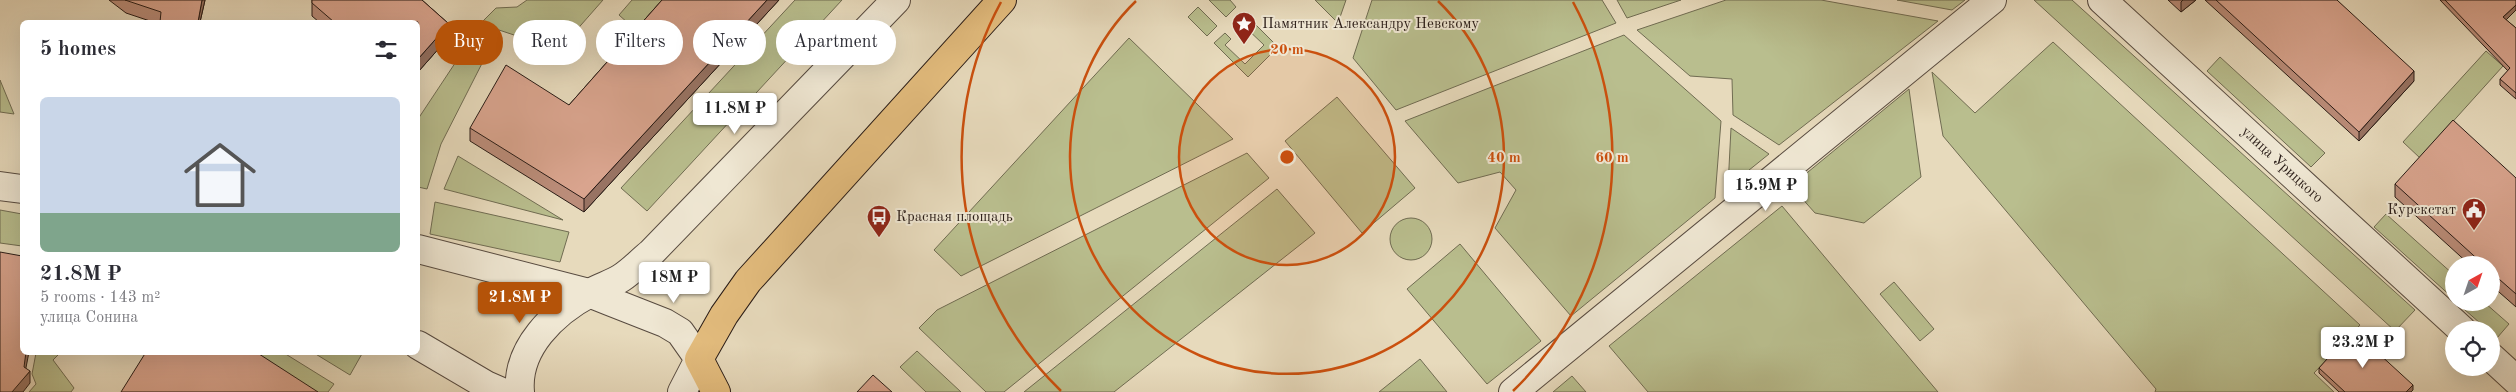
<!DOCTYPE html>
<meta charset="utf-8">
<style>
body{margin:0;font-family:"Old Standard TT",serif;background:#f2f2f3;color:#2b2b33;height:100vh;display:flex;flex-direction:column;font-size:19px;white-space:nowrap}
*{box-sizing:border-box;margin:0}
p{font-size:16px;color:#7c7c81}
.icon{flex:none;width:28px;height:28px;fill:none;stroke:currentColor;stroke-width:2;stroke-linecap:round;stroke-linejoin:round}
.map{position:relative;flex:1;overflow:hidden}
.details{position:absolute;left:20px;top:20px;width:400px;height:335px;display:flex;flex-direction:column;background:#fff;border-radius:8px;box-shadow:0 5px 20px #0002}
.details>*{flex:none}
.guide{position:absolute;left:435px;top:20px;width:475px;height:45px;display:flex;gap:10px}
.needle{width:32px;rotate:40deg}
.fabs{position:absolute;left:2445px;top:256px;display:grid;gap:10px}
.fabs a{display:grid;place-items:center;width:55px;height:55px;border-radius:50%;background:#fff;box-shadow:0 5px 20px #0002;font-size:25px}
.price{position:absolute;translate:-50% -42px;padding:0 11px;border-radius:5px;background:#fff;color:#222;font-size:16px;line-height:32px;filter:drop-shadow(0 1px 2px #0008)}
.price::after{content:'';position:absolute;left:50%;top:30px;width:15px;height:11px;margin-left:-8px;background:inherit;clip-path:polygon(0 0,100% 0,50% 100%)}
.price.active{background:#b45309;color:#fff}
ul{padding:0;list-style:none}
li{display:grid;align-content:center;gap:10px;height:265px;padding:0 20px}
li+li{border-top:1px solid #e1e1e2}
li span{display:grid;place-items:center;height:155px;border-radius:8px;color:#555}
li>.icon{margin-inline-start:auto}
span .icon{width:90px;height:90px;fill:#fffc;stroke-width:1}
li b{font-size:21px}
h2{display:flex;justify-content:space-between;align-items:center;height:60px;padding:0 20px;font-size:21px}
.tag{padding:0 18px;border-radius:22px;background:#fff;box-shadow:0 5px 20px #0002;font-size:18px;line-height:45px}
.tag.active{background:#b45309;color:#fff}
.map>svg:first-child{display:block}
</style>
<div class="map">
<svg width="2516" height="392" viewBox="0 0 2516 392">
<rect width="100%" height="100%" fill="#e7dabc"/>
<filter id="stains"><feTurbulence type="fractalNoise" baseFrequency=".004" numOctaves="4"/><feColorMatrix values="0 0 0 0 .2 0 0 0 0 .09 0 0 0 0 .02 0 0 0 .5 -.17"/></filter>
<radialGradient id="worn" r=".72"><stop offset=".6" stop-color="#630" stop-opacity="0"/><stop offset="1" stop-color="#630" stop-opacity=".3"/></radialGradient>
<path fill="#b9be8e" stroke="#706c52" d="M 527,0 L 603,0 L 559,50 L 499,30 L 441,144 L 427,189 L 418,187 L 418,119 L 483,21 L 496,8 L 517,7 Z
M 632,0 L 665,0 L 637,31 L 619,15 Z
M 795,0 L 842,0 L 647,211 L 621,188 Z
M 1209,0 L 1230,0 L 1236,7 L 1226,17 Z
M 1315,0 L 1346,0 L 1338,23 Z
M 1372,0 L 1602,0 L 1616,23 L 1396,110 L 1353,58 Z
M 1617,0 L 1681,0 L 1627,18 Z
M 1726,0 L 1821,0 L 1938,21 L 1779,145 L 1733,115 L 1732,79 L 1690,76 L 1637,30 Z
M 1897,0 L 1965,0 L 1952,10 Z
M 2034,0 L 2072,0 L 2415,310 L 2395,331 Z
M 1198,7 L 1217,26 L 1207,36 L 1188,17 Z
M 1244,13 L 1278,47 L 1248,77 L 1214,43 L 1225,33 L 1231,39 L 1225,45 L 1245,64 L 1264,45 L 1244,26 L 1239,30 L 1233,24 Z
M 1624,35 L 1721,121 L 1715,198 L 1571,316 L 1495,228 L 1516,190 L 1500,172 L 1458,183 L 1405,121 Z
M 1129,38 L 1233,139 L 961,276 L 934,250 Z
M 2053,42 L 2360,325 L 2314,373 L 2334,392 L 2155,392 L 2156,389 L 1943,136 L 1932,72 L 1975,113 Z
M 2486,51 L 2503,66 L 2420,158 L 2403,142 Z
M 2220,57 L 2325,153 L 2311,167 L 2207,71 Z
M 0,80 L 14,114 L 0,112 Z
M 1909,89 L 1921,177 L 1864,223 L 1815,213 L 1791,186 Z
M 1337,97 L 1415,188 L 1362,233 L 1285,141 Z
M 1731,128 L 1769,154 L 1728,187 Z
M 1247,153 L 1269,178 L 1004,392 L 986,392 L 919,328 L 937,310 Z
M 458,156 L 563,220 L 444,189 Z
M 1277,189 L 1315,233 L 1114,392 L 1024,392 Z
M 435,202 L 569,232 L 560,262 L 430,234 Z
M 1782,206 L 1938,392 L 1648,392 L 1609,346 Z
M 0,210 L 22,214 L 22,246 L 0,243 Z
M 2386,214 L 2454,275 L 2454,299 L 2374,227 Z
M1390 239a21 21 0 1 1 42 0a21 21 0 1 1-42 0Z
M 1460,244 L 1541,341 L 1487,384 L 1407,289 Z
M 1894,282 L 1934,329 L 1920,341 L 1880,294 Z
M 2457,303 L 2485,303 L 2509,324 L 2497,338 L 2491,330 L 2488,330 Z
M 917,351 L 961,392 L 926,392 L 900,367 Z
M 363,352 L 350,375 L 314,353 L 314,352 Z
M 36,353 L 60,353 L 53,360 L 74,388 L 71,392 L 29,392 L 36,384 L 32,374 Z
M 245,353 L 284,353 L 334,384 L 328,392 L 307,392 Z
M 1420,359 L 1447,392 L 1379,392 Z
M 1572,376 L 1586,392 L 1553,392 Z"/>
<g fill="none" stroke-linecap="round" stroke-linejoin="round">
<defs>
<g id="minor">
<path id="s1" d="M 2102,0 L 2462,330"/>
<path d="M 0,186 L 22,189"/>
<path d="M 418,249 L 589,293 L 609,301 L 665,323 L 680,332 L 699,359 L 682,392"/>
<path d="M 418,345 L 486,385 L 502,392"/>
<path d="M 2491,357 L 2516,380"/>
<path d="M 520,392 C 516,348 554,312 590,293 C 600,287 612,284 621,278 C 632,271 641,261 651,253 L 896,0"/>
<path d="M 1513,392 L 1992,0"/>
</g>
<path id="major" d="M 716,392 L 699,359 L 724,315 L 748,281 L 1002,0"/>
</defs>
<use href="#minor" stroke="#584b40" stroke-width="30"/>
<use href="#major" stroke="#281b16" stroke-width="30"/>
<use href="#minor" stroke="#efe7d3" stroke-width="28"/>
<use href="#major" stroke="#e4bd7e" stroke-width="28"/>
</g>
<path fill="#bb8d7a" stroke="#281b16" d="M 109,0 L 205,0 L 200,22 L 153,22 L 126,13 Z
M 312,0 L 422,0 L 449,24 L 449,37 L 418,72 L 418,22 L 319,22 L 312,16 Z
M 662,0 L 779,0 L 584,212 L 470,141 L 470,128 L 569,105 Z
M 2168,0 L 2196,0 L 2181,12 Z
M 2205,0 L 2337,0 L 2414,81 L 2359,141 Z
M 2440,0 L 2516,0 L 2516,10 L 2506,20 L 2516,28 L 2516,99 L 2500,85 L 2500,79 L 2508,71 Z
M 2516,178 L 2516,307 L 2491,285 L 2491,265 L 2470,265 L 2395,197 L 2395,184 Z
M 2319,368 L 2413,390 L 2411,392 L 2339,392 L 2319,373 Z"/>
<path fill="#987363" stroke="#281b16" d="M 202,0 L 205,0 L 200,22 L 198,22 Z
M 767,0 L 779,0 L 584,212 L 584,199 Z
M 2183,0 L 2196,0 L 2181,12 L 2181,2 Z
M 2516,5 L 2516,10 L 2503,23 L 2503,17 Z
M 449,24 L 449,37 L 418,72 L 418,59 Z
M 2414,71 L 2414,81 L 2359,141 L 2359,132 Z
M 26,352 L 29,352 L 24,378 L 30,371 L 30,383 L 23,392 L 12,392 Z
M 2413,385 L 2413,390 L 2411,392 L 2406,392 Z"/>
<path fill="#d9a48e" stroke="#281b16" d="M 125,0 L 202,0 L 198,22 L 160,22 L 161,12 Z
M 312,0 L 422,0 L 449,24 L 418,59 L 418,22 L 334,22 L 312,3 Z
M 662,0 L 767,0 L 584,199 L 470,128 L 506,65 L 569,105 Z
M 2216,0 L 2337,0 L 2414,71 L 2359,132 Z
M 2445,0 L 2516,0 L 2516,5 L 2503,17 L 2516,28 L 2516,93 L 2500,79 L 2510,68 Z
M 2453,120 L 2516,178 L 2516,294 L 2491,272 L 2491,265 L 2484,265 L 2395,184 Z
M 0,252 L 22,256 L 22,352 L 26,352 L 24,367 L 30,371 L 12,392 L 0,392 Z
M 2353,330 L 2413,385 L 2406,392 L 2345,392 L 2319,368 Z
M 146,352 L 256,352 L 318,392 L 121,392 Z
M 873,375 L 892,392 L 857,392 Z"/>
<circle cx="1287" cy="157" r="108" fill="#cb500e" fill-opacity=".12"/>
<g fill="none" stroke="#cb500e" stroke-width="2.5">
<circle cx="1287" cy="157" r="108"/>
<path d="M1438 1A217 217 0 1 1 1136 1"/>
<path d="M1061 391A325 325 0 0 1 1001 2M1573 2A325 325 0 0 1 1513 391"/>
</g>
<defs>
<symbol id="sight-pin" viewBox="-11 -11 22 30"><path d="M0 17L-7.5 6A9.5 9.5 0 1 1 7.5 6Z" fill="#8f2418" stroke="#efe7d3"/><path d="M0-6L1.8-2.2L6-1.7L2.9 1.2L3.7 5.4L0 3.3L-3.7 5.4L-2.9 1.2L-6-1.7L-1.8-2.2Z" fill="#fff"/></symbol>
<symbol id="civic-pin" viewBox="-11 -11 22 30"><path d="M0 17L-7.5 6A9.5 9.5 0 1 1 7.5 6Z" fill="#8f2418" stroke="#efe7d3"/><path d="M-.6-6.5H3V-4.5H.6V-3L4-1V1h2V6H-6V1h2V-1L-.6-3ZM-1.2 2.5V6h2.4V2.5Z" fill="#fff"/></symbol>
<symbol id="bus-pin" viewBox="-11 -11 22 30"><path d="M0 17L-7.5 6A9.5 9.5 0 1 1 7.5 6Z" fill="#8f2418" stroke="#efe7d3"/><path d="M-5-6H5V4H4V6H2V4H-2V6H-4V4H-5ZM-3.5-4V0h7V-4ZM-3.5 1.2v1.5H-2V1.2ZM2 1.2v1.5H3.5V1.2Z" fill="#fff"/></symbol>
</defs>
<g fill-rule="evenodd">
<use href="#sight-pin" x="1230" y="10" width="28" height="38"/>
<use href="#civic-pin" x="2460" y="196" width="28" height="38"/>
<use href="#bus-pin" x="865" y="203" width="28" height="38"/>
</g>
<g text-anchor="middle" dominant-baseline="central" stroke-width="4" stroke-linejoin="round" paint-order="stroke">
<g font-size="15" fill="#281b16" stroke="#efe7d3" text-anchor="start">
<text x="1262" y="24">Памятник Александру Невскому</text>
<text x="2456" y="210" text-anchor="end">Курскстат</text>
<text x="896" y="217">Красная площадь</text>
</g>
<g font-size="15" fill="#281b16" stroke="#efe7d3">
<text stroke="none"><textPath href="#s1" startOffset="244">улица Урицкого</textPath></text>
</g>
</g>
<circle cx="1287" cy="157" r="8" fill="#cb500e" stroke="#efe7d3" stroke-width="2.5"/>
<g font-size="15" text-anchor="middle" font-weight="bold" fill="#cb500e" stroke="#efe7d3" stroke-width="4" stroke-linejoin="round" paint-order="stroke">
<text x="1287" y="54">20 m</text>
<text x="1504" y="162">40 m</text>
<text x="1612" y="162">60 m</text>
</g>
<rect width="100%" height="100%" filter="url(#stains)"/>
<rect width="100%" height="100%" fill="url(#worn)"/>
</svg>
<div class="fabs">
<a><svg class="needle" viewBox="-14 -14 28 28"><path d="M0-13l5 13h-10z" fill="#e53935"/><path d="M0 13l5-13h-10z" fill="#7c7c81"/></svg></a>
<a><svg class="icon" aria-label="locate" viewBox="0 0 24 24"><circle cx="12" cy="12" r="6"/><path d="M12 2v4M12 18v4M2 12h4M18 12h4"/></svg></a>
</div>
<b class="price" style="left:735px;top:135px">11.8M ₽</b>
<b class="price" style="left:1766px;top:212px">15.9M ₽</b>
<b class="price" style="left:674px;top:304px">18M ₽</b>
<b class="price active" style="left:520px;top:324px">21.8M ₽</b>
<b class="price" style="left:2363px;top:369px">23.2M ₽</b>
<div class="guide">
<a class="tag active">Buy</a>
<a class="tag">Rent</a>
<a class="tag">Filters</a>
<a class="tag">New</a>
<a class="tag">Apartment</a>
</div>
<section class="details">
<h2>5 homes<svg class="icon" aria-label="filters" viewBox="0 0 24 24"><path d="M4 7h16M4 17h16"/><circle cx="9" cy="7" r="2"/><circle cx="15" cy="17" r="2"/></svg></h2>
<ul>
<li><span style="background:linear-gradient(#c9d6e8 75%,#7fa58c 0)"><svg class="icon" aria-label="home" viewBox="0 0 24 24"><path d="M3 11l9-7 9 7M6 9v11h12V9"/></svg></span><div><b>21.8M ₽</b><p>5 rooms · 143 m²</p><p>улица Сонина</p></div></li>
</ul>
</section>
</div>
